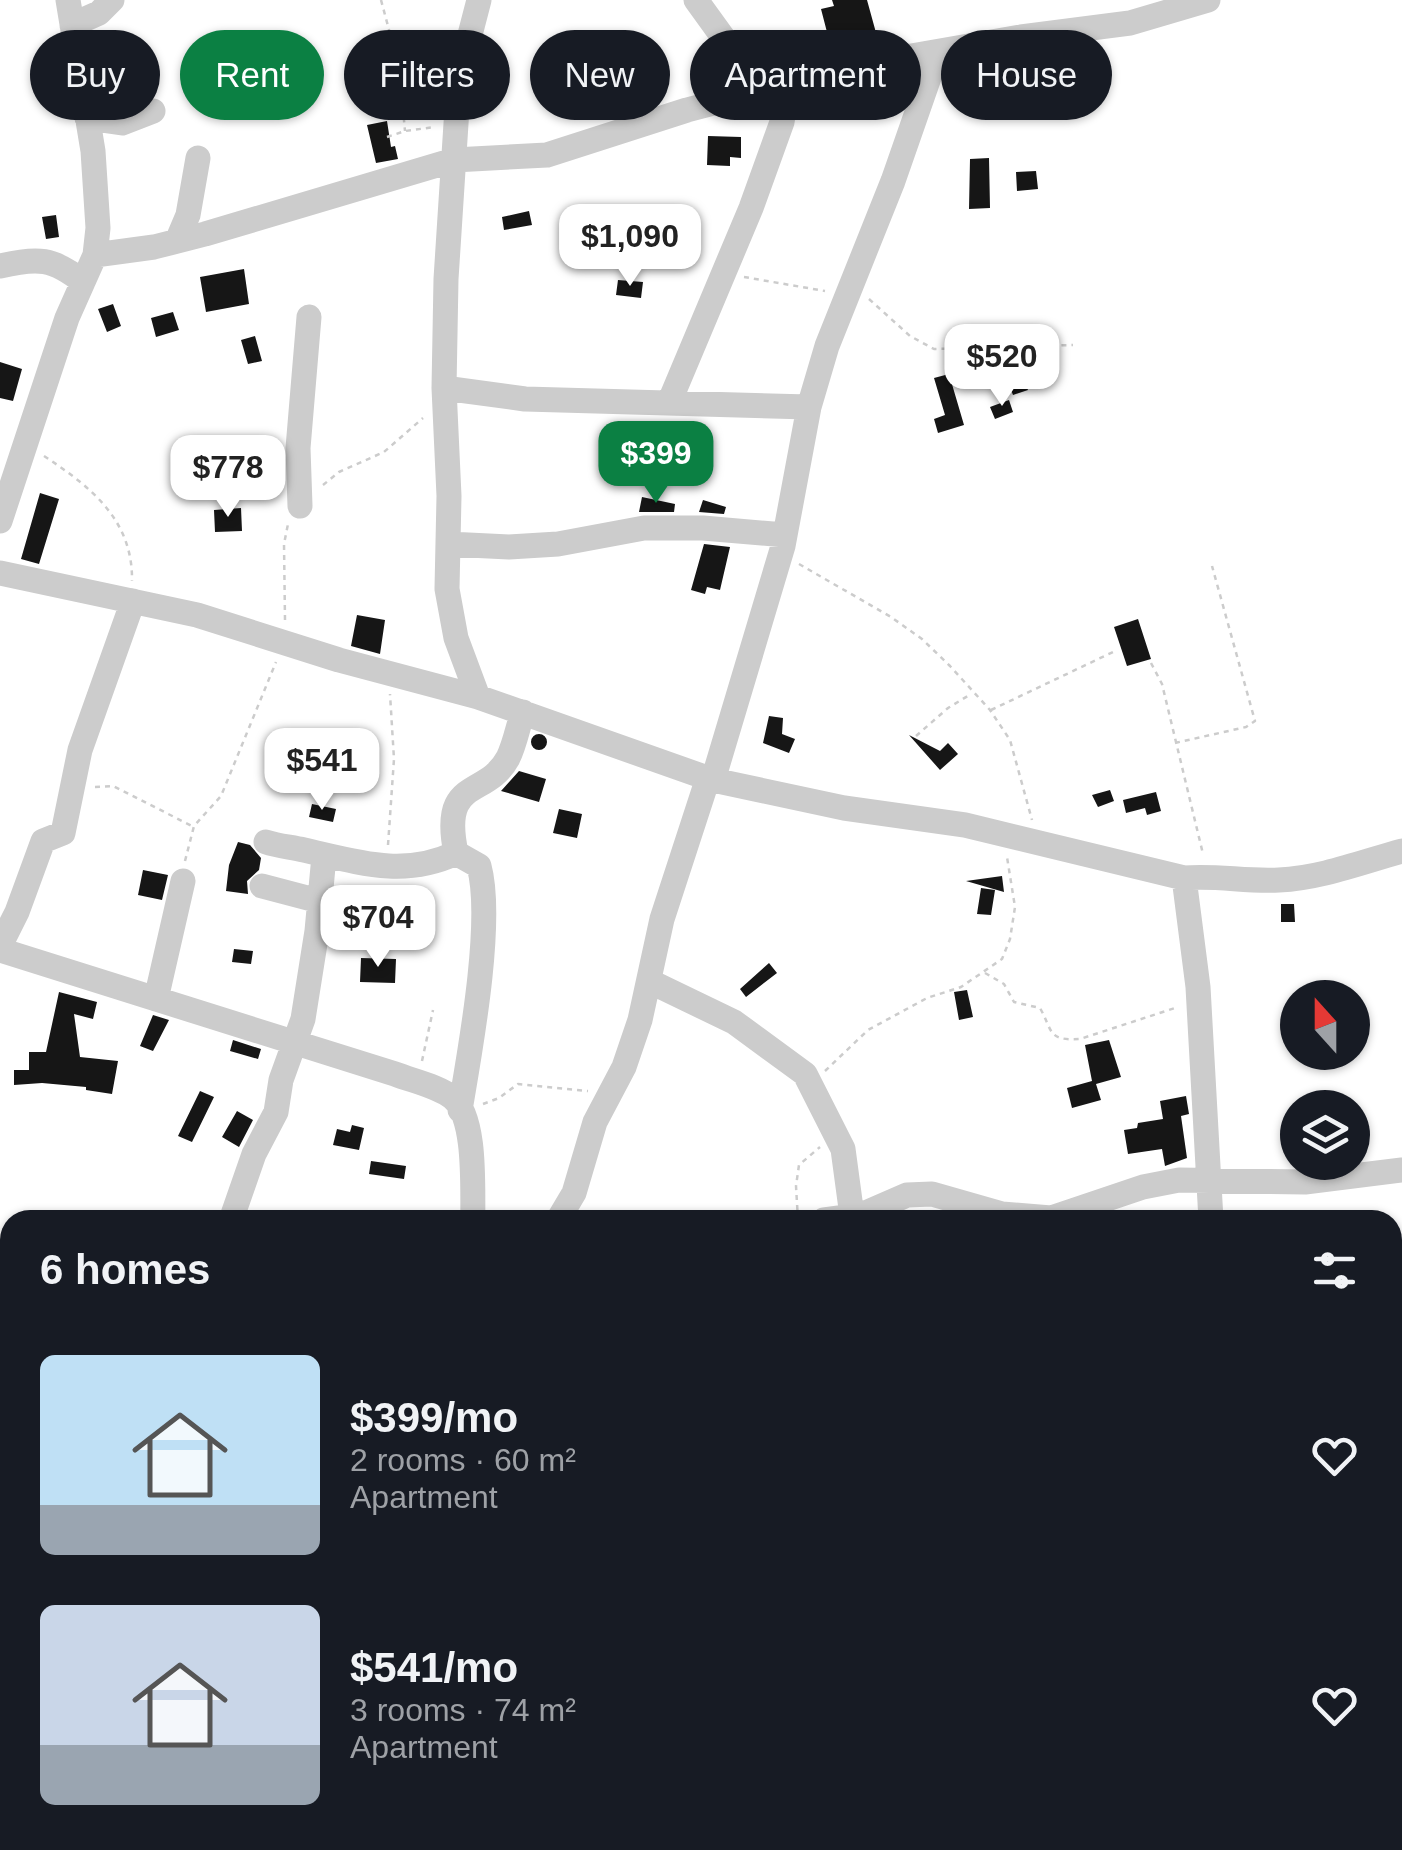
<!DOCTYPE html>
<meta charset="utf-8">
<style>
body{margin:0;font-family:Helvetica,sans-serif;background:#242831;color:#f1f3f6;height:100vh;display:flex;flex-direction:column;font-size:38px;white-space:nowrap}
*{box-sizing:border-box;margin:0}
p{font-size:32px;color:#9ea1a6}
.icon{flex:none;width:55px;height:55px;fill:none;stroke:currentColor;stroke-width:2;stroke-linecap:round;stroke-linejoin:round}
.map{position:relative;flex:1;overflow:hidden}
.sheet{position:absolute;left:0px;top:1210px;width:1402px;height:640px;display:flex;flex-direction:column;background:#171b24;border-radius:30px 30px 0 0;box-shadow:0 2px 8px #0004}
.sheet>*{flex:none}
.guide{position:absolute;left:30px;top:30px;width:1342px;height:90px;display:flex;gap:20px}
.needle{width:65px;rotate:339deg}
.tools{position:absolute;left:1280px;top:980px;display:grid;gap:20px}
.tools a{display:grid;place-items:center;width:90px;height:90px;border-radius:50%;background:#171b24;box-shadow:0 2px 8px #0004;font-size:50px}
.price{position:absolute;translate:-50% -85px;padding:0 22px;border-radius:20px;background:#fff;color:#222;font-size:32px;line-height:65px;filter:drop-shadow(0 2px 5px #0008)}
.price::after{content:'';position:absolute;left:50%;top:60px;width:30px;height:22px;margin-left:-15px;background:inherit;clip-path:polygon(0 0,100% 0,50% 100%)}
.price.on{background:#0b8043;color:#fff}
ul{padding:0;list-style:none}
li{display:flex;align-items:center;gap:30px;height:250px;padding:0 40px}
li span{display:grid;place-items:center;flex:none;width:280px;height:200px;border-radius:15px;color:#555}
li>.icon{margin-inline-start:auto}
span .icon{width:120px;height:120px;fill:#fffc;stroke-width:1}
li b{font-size:42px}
h2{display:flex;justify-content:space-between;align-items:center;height:120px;padding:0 40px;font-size:42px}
.chip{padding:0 35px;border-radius:45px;background:#171b24;box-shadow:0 2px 8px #0004;font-size:35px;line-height:90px}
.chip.on{background:#0b8043;color:#fff}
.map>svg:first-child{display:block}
</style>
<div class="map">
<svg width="1402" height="1850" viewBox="0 0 1402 1850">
<rect width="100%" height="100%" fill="#fff"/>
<path fill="#161616" d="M 832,0 L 867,0 L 878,40 L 843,50 L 838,34 L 828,36 L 821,9 L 834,6 Z
M 387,121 L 391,147 L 395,146 L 398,159 L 376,163 L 367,125 Z
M 708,136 L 741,137 L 741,158 L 730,157 L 730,166 L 707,165 Z
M 989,158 L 990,208 L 969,209 L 970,159 Z
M 1036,171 L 1038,189 L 1017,191 L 1016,172 Z
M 529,211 L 532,225 L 504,230 L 502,217 Z
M 56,215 L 59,237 L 46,239 L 42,217 Z
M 244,269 L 249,304 L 206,312 L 200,277 Z
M 618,280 L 643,282 L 641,298 L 616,295 Z
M 113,304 L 121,326 L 107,332 L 98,309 Z
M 173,312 L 179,330 L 156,337 L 151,318 Z
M 255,336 L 262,361 L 248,364 L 241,340 Z
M 1010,348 L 1028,390 L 1013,395 L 997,354 Z
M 0,362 L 22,369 L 13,401 L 0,398 Z
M 949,374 L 964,425 L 938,433 L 934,419 L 945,415 L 934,378 Z
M 1009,400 L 1013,412 L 995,419 L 990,407 Z
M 40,493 L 59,499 L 39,564 L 21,559 Z
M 642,497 L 675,504 L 674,512 L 639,512 Z
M 703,500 L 726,507 L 724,514 L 699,512 Z
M 241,508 L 242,531 L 215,532 L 214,510 Z
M 704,544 L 730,547 L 720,590 L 707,587 L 705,594 L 691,590 Z
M 357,615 L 385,620 L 380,654 L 351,646 Z
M 1138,619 L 1151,659 L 1127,666 L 1114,627 Z
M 769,716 L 783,718 L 782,734 L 795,739 L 789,753 L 763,743 Z
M531 742a8 8 0 1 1 16 0a8 8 0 1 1-16 0Z
M 909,735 L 940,751 L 948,743 L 958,754 L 940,770 Z
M 519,771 L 546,779 L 539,802 L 501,791 Z
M 1110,790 L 1114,801 L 1098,807 L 1092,795 Z
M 1156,792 L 1161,811 L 1147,815 L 1145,808 L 1126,813 L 1123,800 Z
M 312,804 L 336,809 L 333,822 L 309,817 Z
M 559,809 L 582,814 L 577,838 L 553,833 Z
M 238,842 L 250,845 L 261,858 L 259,870 L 247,881 L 248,894 L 226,891 L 229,865 Z
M 143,870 L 168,875 L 162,900 L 138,895 Z
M 1002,876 L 1004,892 L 966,881 Z
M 981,888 L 995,890 L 991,915 L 977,914 Z
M 1281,904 L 1294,904 L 1295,922 L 1281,922 Z
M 234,949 L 253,951 L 251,964 L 232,962 Z
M 361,958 L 396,959 L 395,983 L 360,982 Z
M 769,963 L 777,973 L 746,997 L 740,989 Z
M 967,990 L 973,1017 L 959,1020 L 954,992 Z
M 59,992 L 97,1002 L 93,1019 L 74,1014 L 80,1057 L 118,1061 L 112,1094 L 86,1090 L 86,1087 L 42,1083 L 14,1085 L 14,1070 L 29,1070 L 29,1052 L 46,1052 Z
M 153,1015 L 169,1020 L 153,1051 L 140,1046 Z
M 233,1040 L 261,1049 L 258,1059 L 230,1051 Z
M 1109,1040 L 1121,1077 L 1096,1084 L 1101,1100 L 1072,1108 L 1067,1088 L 1092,1081 L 1085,1045 Z
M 200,1091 L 214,1097 L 192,1142 L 178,1136 Z
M 1186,1096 L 1189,1114 L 1181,1116 L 1187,1158 L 1165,1166 L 1162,1149 L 1128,1154 L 1124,1130 L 1137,1128 L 1138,1123 L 1163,1119 L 1160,1101 Z
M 237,1111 L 253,1120 L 239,1147 L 222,1137 Z
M 352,1125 L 364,1128 L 359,1150 L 333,1145 L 337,1129 L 350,1132 Z
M 371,1161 L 406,1166 L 404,1179 L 369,1174 Z"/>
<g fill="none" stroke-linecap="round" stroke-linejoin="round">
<path stroke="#ccc" stroke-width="2.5" stroke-dasharray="5 5" stroke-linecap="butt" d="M 381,0 L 399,67 L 405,131
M 387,137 L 405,131 L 435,127
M 744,277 L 825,291
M 869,299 L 910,336 L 934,349 L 1073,345
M 44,456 C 91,487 133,520 132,581
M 323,485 L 339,472 L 384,452 L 423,418
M 799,564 L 891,617 L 922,639 L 950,666 L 990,710 L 1010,740 L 1032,820
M 285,620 L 284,544 L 288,524
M 1151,663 L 1162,684 L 1203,854
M 991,710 L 1113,652
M 916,736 L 948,708 L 971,694
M 1175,743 L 1246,727 L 1255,721 L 1212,566
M 95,787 L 113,786 L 192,826
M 388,845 L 394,759 L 390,694
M 185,861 L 194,826 L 221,796 L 276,662
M 985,973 L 1004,984 L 1014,1002 L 1040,1008 C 1053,1031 1047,1041 1080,1039 L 1178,1007
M 422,1061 L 433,1010
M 825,1071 L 868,1030 L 927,998 L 961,987 L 1002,959 L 1010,939 L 1015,907 L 1007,857
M 483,1104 L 499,1098 L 518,1084 L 588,1091
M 798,1220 L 796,1186 L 799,1165 L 820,1147
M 1392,1556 L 1402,1414
M 908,1840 L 909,1850
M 13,1850 L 17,1840"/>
<path stroke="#ccc" stroke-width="25" d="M 696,0 L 761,90
M 72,25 L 99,13 L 112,0
M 87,118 L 122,123 L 153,111
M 177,241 L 188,215 L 198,158
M 95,255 L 154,247 L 205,234 L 454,160 L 547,155 L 687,110 L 854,66 L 1021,37 L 1130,23 L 1208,0
M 0,266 C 38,257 53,258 83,282
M 444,388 L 525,399 L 809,407
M 669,403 L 751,208 L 782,122 L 786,97 L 777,85
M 300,506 L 298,448 L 309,317
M 0,521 L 67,318 L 95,255 L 98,228 L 93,151 L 68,0
M 448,544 L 509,547 L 558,544 L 644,528 L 703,528 L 785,535
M 0,573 L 197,615 L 339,660 L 478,697 L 713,780 L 844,808 L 965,825 L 1184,878 C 1216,875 1247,882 1279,880 C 1321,878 1362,862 1402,851
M 478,697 L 456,638 L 447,589 L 449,496 L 444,388 L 446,279 L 459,77 L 479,0
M 713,780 L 783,546 L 809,407 L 827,346 L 893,181 L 938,52
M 266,842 C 278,846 291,847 304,850 C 357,862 404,878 456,853
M 1184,878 L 1198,987 L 1211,1220
M 262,886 L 319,901
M 0,946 L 17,912 L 43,841 L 63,833 L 80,750 L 133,601
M 0,950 L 395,1074 C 413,1081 438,1086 453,1098 C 477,1119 472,1190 473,1220
M 649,981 L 734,1022 L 805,1074 L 843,1149 L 852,1216
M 156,999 L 183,881
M 460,1110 C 470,1051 494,921 479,866 L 456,853 C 440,776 486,799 508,758 C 515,744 518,726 523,712
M 231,1220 L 254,1154 L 276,1112 L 281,1080 L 303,1019 L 317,931 L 324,856
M 558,1220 L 574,1193 L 595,1122 L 624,1067 L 640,1020 L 662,919 L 708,778
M 824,1220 L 861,1215 L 907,1195 L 932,1194 L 1002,1214 L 1051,1218 L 1143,1187 L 1179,1180 L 1305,1182 L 1402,1170
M 0,1346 L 10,1349
M 0,1708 L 10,1710
M 1392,1772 L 1402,1770
M 1392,1832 L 1402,1831
M 554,1840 L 557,1850
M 1370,1840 L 1372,1850
M 335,1850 L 338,1840
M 1233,1850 L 1259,1840"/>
</g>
</svg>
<div class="tools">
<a><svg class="needle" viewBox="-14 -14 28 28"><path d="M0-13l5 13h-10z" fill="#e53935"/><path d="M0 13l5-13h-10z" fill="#9ea1a6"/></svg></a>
<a><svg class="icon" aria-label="layers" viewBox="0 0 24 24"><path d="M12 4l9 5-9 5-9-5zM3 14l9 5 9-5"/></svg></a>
</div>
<b class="price" style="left:630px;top:289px">$1,090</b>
<b class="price" style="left:1002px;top:409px">$520</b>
<b class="price on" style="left:656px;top:506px">$399</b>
<b class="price" style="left:228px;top:520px">$778</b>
<b class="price" style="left:322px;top:813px">$541</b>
<b class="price" style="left:378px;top:970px">$704</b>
<div class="guide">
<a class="chip">Buy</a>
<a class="chip on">Rent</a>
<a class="chip">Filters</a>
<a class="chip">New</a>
<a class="chip">Apartment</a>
<a class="chip">House</a>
</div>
<section class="sheet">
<h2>6 homes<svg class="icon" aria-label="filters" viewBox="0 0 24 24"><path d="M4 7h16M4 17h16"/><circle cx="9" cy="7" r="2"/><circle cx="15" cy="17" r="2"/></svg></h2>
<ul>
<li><span style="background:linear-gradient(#bfe0f5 75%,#9aa5b1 0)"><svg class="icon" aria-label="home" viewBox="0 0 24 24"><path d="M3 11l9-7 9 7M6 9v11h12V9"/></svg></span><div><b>$399/mo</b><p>2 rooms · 60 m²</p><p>Apartment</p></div><svg class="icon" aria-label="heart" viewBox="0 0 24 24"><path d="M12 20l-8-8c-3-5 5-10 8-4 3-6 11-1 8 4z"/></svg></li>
<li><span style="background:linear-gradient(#c9d6e8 70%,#9aa5b1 0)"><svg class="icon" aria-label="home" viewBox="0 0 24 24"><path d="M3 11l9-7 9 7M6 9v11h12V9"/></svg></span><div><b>$541/mo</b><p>3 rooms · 74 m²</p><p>Apartment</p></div><svg class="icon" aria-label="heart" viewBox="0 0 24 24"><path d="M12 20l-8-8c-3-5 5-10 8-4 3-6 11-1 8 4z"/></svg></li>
</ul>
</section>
</div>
